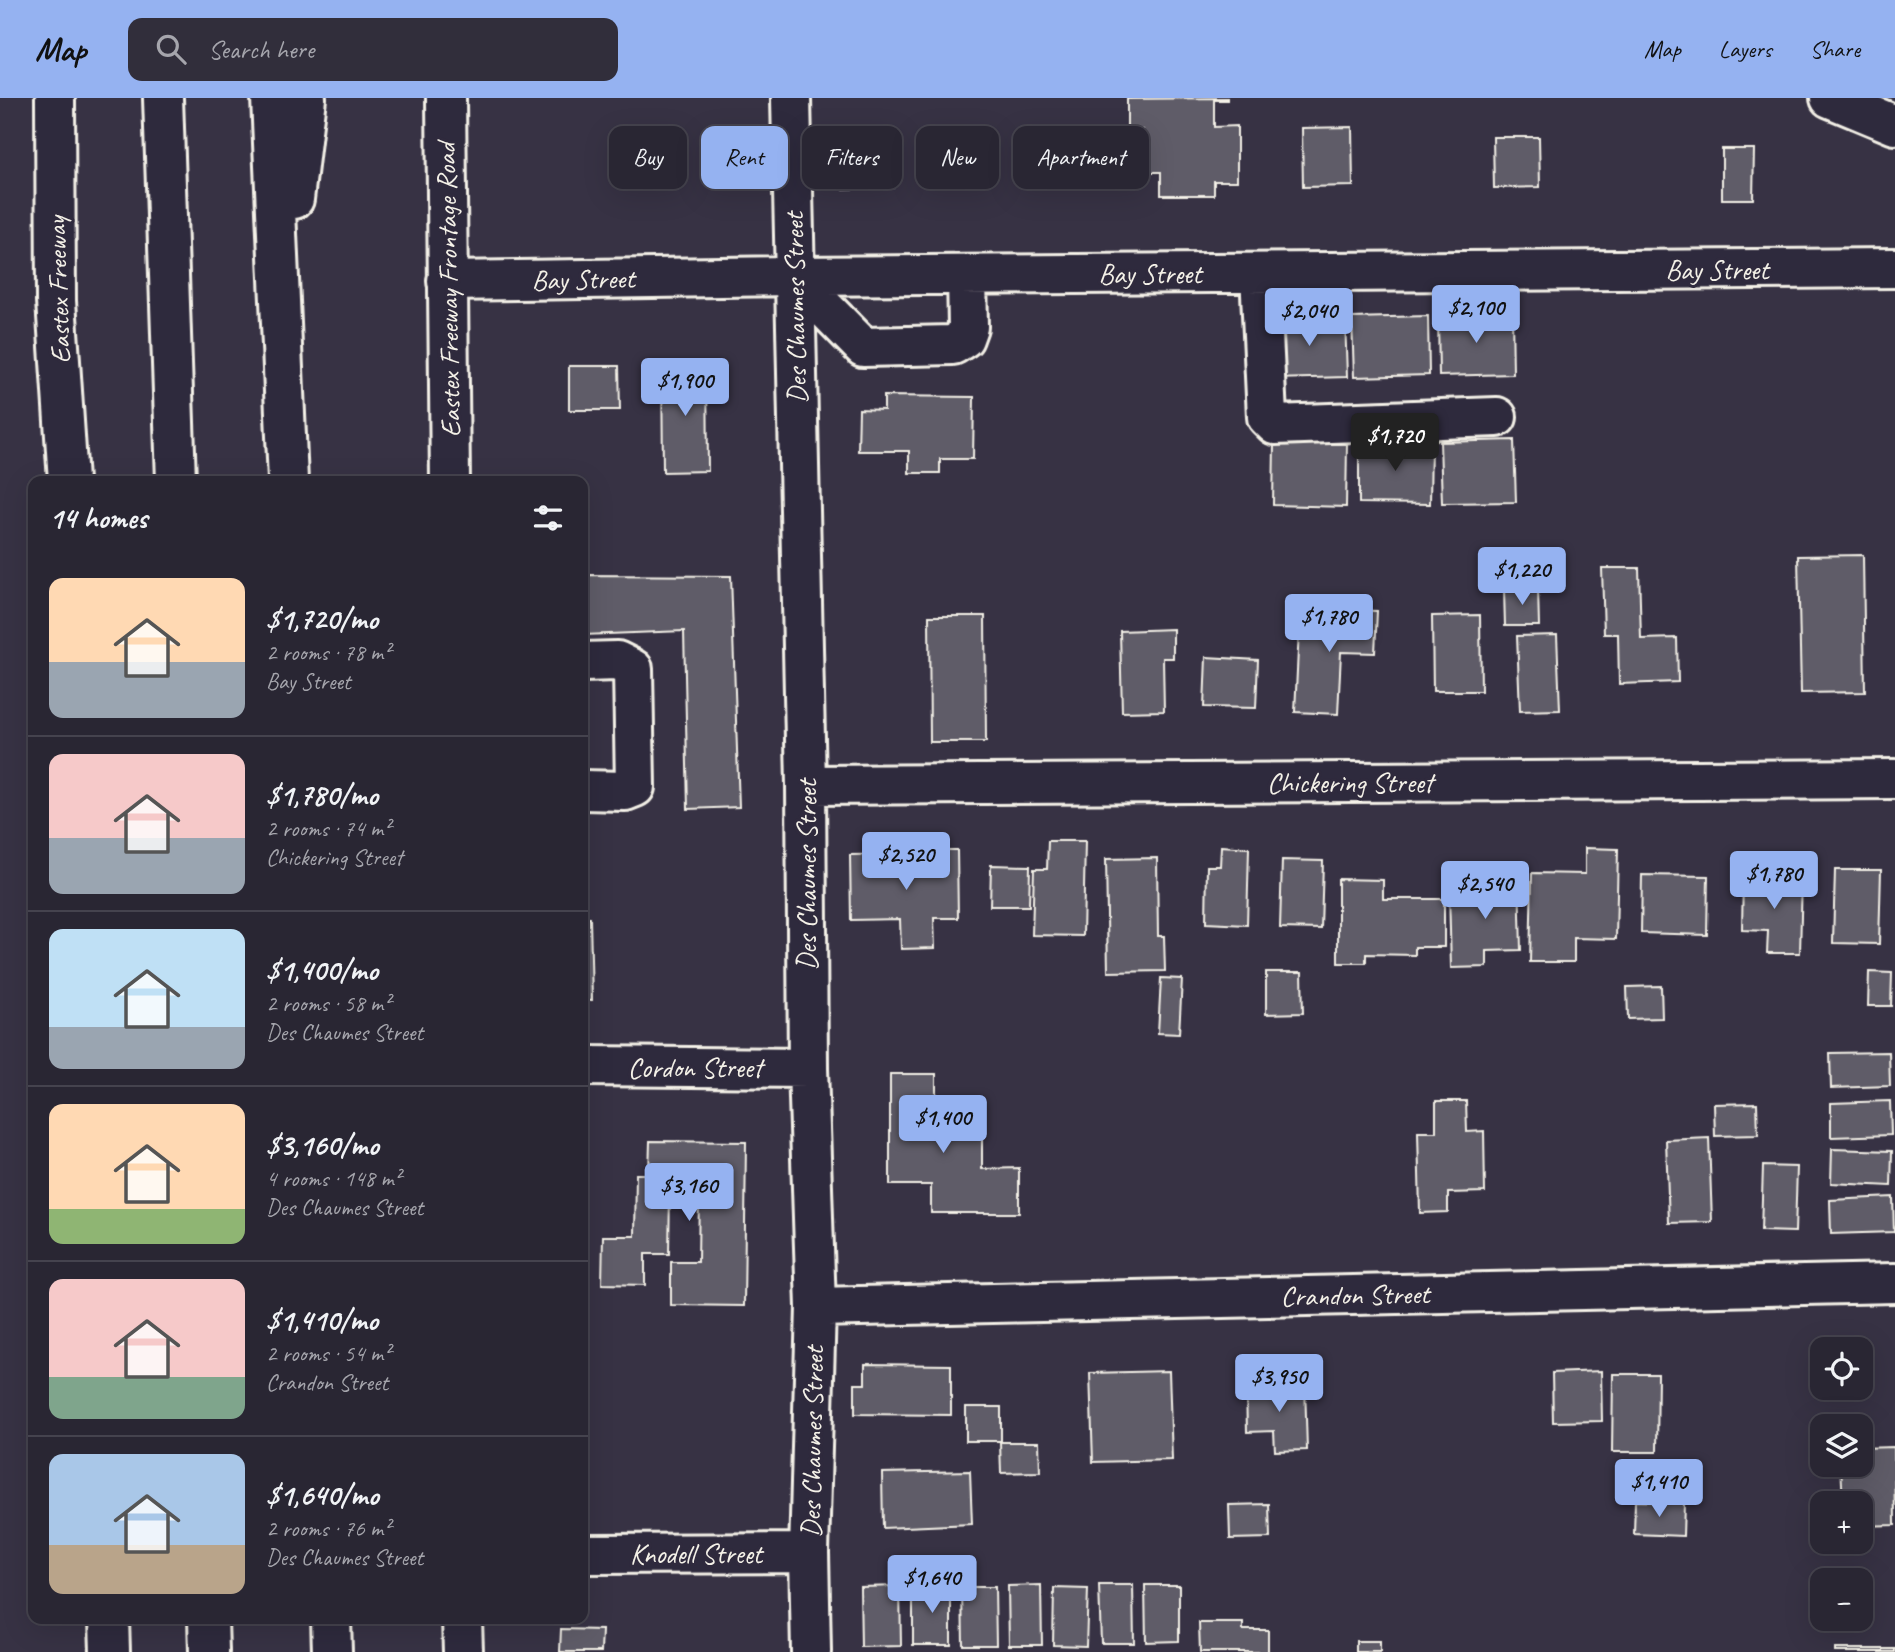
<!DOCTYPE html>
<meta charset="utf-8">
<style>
body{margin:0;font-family:Caveat,sans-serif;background:#312e3b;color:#f1f3f6;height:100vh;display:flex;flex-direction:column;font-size:26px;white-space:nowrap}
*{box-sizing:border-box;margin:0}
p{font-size:23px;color:#a5a5ac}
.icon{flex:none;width:38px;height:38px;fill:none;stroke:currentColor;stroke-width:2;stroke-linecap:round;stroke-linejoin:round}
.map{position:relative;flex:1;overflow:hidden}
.drawer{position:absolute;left:28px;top:378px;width:560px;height:1148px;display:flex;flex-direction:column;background:#292633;border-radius:14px;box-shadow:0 7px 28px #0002,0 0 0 2px #45434e}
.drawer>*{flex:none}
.banner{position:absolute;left:609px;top:28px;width:665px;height:63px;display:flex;gap:14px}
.tools{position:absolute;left:1810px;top:1239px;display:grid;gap:14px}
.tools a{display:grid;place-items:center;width:63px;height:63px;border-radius:14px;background:#292633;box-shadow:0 7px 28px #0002,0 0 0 2px #45434e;font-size:35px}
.price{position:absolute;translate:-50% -60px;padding:0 16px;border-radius:7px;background:#95b2f1;color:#111;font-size:23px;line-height:46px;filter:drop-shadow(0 2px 4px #0008)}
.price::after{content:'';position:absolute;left:50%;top:42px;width:21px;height:16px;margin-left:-10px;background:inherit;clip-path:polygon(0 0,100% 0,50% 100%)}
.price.selected{background:#222;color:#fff}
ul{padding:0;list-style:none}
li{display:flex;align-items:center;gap:21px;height:175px;padding:0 21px}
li+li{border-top:2px solid #45434e}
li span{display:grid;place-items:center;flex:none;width:196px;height:140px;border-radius:14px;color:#555}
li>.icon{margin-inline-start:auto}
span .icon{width:84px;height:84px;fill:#fffc;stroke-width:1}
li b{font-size:30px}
h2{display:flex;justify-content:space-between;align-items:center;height:84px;padding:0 21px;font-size:30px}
.tag{padding:0 24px;border-radius:14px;background:#292633;box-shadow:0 7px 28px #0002,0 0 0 2px #45434e;font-size:24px;line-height:63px}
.tag.selected{background:#95b2f1;color:#111}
header{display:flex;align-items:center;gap:42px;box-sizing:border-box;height:98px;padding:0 35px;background:#95b2f1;color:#111}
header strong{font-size:33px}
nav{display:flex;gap:38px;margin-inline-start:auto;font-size:24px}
.search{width:490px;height:63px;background:#312e3b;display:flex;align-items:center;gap:18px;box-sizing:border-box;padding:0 24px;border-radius:14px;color:#a5a5ac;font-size:26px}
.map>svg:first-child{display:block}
</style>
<header>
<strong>Map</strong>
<div class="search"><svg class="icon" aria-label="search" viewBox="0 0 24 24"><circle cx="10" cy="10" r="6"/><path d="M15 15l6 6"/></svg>Search here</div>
<nav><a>Map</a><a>Layers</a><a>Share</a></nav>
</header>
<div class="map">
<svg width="1895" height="1554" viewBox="0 0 1895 1554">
<rect width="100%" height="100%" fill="#373244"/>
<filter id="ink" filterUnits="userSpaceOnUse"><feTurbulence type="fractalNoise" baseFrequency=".0143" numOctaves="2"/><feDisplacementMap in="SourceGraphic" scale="14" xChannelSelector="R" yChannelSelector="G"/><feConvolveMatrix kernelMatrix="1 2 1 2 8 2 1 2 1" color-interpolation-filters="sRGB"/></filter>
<g filter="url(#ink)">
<path fill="#5f5c67" stroke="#f4f1e8" stroke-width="2" d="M 1227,0 L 1227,2 L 1214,2 L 1214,29 L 1237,28 L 1237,83 L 1214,83 L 1214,97 L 1161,97 L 1161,74 L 1142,74 L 1142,32 L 1127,32 L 1127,1 Z
M 1352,29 L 1353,88 L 1303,89 L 1302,30 Z
M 1493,39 L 1539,39 L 1540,89 L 1494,90 Z
M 892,48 L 893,89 L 840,91 L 839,49 Z
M 1722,51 L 1754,51 L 1753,101 L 1722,101 Z
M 1512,216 L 1513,276 L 1439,278 L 1438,218 Z
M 1428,218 L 1429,277 L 1354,279 L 1352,220 Z
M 1345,220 L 1347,279 L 1273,281 L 1271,222 Z
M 707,266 L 708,373 L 663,374 L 662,267 Z
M 569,268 L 619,268 L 620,312 L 569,312 Z
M 884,298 L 974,299 L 973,361 L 940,361 L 940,375 L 909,375 L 909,353 L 858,353 L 859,311 L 884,312 Z
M 1514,342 L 1516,404 L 1442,405 L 1440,344 Z
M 1359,344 L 1431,345 L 1430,406 L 1359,405 Z
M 1274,345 L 1347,346 L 1346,409 L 1273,407 Z
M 1863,457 L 1865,594 L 1801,595 L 1798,458 Z
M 1602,470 L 1639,470 L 1641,541 L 1677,540 L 1678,584 L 1619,586 L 1618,536 L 1604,536 Z
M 583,477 L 731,478 L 739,709 L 688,711 L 684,533 L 583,537 Z
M 1538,490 L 1539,528 L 1505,528 L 1504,491 Z
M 1300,510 L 1377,513 L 1375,555 L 1341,554 L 1338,616 L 1295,614 Z
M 1480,517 L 1481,593 L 1433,593 L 1432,518 Z
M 929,518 L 985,518 L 986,644 L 930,644 Z
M 1173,531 L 1173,560 L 1163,560 L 1164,613 L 1122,614 L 1120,533 Z
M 1557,537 L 1560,612 L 1520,613 L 1517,538 Z
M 1206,559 L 1258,562 L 1256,610 L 1204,609 Z
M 1048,743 L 1085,743 L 1083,838 L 1032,837 L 1034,771 L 1047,771 Z
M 1221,748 L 1249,750 L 1247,827 L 1206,825 L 1207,768 L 1220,768 Z
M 1585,750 L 1618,751 L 1616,841 L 1574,840 L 1574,864 L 1530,864 L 1532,775 L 1585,776 Z
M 912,752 L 957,752 L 958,820 L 934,820 L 935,850 L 901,851 L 900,821 L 851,822 L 850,757 L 912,756 Z
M 1157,760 L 1158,838 L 1164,838 L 1165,873 L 1108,874 L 1106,761 Z
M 1282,762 L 1323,763 L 1321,831 L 1280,830 Z
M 991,767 L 1030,768 L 1029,808 L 990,808 Z
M 1835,772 L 1881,772 L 1879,846 L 1833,845 Z
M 1642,777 L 1708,778 L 1707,837 L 1641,835 Z
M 1743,778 L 1802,780 L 1800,855 L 1767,855 L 1768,833 L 1742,832 Z
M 1519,779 L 1521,852 L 1487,853 L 1487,869 L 1451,870 L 1449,793 L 1480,792 L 1480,780 Z
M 1338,781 L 1383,782 L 1383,801 L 1444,801 L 1444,849 L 1415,849 L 1415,857 L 1366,856 L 1366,865 L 1338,865 Z
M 583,820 L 590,820 L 592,902 L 583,902 Z
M 1266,874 L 1302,874 L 1303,915 L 1266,916 Z
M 1869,874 L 1892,875 L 1891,908 L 1868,908 Z
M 1161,880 L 1182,881 L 1179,936 L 1158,935 Z
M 1661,888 L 1662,920 L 1628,921 L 1627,889 Z
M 1889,954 L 1890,988 L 1831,990 L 1830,955 Z
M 890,976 L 936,976 L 936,1033 L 982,1032 L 982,1071 L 1019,1070 L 1019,1115 L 931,1115 L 931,1087 L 890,1087 Z
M 1436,1003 L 1466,1003 L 1467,1034 L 1484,1033 L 1485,1094 L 1448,1095 L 1448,1114 L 1420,1115 L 1418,1034 L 1436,1034 Z
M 1890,1003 L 1891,1037 L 1831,1039 L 1831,1005 Z
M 1757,1005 L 1758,1037 L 1715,1038 L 1714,1006 Z
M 1709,1040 L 1712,1124 L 1669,1125 L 1666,1042 Z
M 650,1043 L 746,1044 L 744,1208 L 671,1207 L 671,1164 L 698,1164 L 699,1094 L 670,1094 L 669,1156 L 645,1156 L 645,1187 L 602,1186 L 603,1138 L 635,1138 L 636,1076 L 649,1076 Z
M 1832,1051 L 1892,1053 L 1891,1088 L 1831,1085 Z
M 1763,1068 L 1797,1069 L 1795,1134 L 1761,1133 Z
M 1893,1099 L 1894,1134 L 1831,1136 L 1830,1102 Z
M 865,1266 L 951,1267 L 951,1317 L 855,1316 L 855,1286 L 865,1286 Z
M 1169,1273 L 1172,1362 L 1093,1364 L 1090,1275 Z
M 1601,1273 L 1602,1323 L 1553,1324 L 1552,1275 Z
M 1613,1276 L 1658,1276 L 1657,1354 L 1612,1354 Z
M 1305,1287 L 1307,1352 L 1275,1353 L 1274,1333 L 1247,1334 L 1246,1288 Z
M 966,1309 L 1001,1309 L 1001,1343 L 966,1343 Z
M 1000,1344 L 1039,1344 L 1040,1374 L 1001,1375 Z
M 1894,1349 L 1895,1427 L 1860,1428 L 1860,1405 L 1843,1405 L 1841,1367 L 1860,1367 L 1860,1350 Z
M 970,1373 L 972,1426 L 883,1430 L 882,1375 Z
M 1635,1403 L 1684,1405 L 1683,1438 L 1634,1436 Z
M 1269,1406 L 1270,1440 L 1230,1441 L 1229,1407 Z
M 1041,1487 L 1042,1547 L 1009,1547 L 1008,1488 Z
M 1099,1487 L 1133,1487 L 1134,1545 L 1101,1545 Z
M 1145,1487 L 1179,1487 L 1179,1543 L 1146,1544 Z
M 900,1488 L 901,1548 L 861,1549 L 860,1489 Z
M 913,1488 L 951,1488 L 951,1547 L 913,1547 Z
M 962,1489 L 995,1489 L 996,1547 L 963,1547 Z
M 1054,1490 L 1088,1491 L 1086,1548 L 1053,1547 Z
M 1199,1525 L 1243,1525 L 1243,1532 L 1268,1532 L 1268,1554 L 1200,1554 Z
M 561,1531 L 602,1532 L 601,1554 L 560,1554 Z
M 1356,1543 L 1380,1543 L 1380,1554 L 1356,1554 Z
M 1835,1551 L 1895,1551 L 1895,1554 L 1835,1554 Z"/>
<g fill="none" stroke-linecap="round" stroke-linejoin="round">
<defs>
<path id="minor" d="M 791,0 L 806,687 L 808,970 L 816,1209 L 809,1455 L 811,1554
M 1260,175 L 1267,319 L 1275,327 L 1497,319
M 793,178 L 863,249 L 953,247 L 964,240 L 968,229 L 967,177
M 447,183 L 793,178 L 1895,170
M 583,564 L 617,563 L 633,571 L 635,689 L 625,693 L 583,692
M 806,687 L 1895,681
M 583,968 L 808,970
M 816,1209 L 1895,1185
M 583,1456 L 809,1455"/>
<path id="major" d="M 446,0 L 450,383
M 1830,0 L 1895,27
M 462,1521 L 463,1554"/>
<path id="highway" d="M 55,0 L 56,203 L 68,383
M 163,0 L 176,383
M 271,0 L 288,383
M 294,101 L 306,0
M 109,1521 L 110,1554
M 208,1521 L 209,1554
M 331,1521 L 332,1554"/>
</defs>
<use href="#minor" stroke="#f4f1e8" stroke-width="44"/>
<use href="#major" stroke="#f4f1e8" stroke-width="44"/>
<use href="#highway" stroke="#f4f1e8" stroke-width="44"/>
<use href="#minor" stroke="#2f2a3d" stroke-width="38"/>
<use href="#major" stroke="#2f2a3d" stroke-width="38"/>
<use href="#highway" stroke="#2f2a3d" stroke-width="38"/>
</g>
</g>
<g text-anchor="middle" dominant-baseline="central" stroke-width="6" stroke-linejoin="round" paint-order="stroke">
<g font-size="28" fill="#f4f1e8" stroke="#2f2a3d">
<text x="1717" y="171">Bay Street</text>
<text x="1150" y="175">Bay Street</text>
<text transform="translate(583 181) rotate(-1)">Bay Street</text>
<text transform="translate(58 192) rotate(-92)">Eastex Freeway</text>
<text transform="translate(448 192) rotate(-91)">Eastex Freeway Frontage Road</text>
<text transform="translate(795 210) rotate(-91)">Des Chaumes Street</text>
<text x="1350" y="684">Chickering Street</text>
<text transform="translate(806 777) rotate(-90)">Des Chaumes Street</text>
<text x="695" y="969">Cordon Street</text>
<text transform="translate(1355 1197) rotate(-1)">Crandon Street</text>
<text transform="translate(812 1344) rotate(-89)">Des Chaumes Street</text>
<text x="696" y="1455">Knodell Street</text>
</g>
</g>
</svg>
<div class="tools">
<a><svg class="icon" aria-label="locate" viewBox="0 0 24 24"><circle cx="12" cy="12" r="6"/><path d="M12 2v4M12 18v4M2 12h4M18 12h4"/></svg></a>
<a><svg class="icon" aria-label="layers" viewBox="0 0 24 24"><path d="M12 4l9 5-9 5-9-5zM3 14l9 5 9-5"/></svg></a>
<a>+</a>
<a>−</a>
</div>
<b class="price" style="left:1476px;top:247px">$2,100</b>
<b class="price" style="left:1309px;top:250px">$2,040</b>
<b class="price" style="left:685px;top:320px">$1,900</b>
<b class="price selected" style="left:1395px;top:375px">$1,720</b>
<b class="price" style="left:1522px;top:509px">$1,220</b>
<b class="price" style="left:1329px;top:556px">$1,780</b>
<b class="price" style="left:906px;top:794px">$2,520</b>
<b class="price" style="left:1774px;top:813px">$1,780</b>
<b class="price" style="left:1485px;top:823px">$2,540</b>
<b class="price" style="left:943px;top:1057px">$1,400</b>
<b class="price" style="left:689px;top:1125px">$3,160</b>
<b class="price" style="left:1279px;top:1316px">$3,950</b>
<b class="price" style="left:1659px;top:1421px">$1,410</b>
<b class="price" style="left:932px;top:1517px">$1,640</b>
<div class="banner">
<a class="tag">Buy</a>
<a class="tag selected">Rent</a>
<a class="tag">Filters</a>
<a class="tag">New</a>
<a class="tag">Apartment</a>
</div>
<section class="drawer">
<h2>14 homes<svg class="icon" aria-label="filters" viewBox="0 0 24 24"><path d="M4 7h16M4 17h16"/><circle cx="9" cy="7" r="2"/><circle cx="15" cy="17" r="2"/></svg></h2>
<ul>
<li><span style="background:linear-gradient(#ffd9b3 60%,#9aa5b1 0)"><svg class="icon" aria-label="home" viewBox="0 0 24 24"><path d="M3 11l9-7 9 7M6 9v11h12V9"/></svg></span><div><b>$1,720/mo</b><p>2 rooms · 78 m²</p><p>Bay Street</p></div></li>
<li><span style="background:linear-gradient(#f6c9c9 60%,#9aa5b1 0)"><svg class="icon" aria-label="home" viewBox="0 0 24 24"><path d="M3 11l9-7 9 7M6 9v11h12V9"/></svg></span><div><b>$1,780/mo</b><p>2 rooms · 74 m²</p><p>Chickering Street</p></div></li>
<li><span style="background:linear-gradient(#bfe0f5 70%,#9aa5b1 0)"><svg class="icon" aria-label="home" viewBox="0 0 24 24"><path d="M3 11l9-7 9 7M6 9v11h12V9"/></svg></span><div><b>$1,400/mo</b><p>2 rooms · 58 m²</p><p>Des Chaumes Street</p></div></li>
<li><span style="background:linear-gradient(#ffd9b3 75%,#8fb573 0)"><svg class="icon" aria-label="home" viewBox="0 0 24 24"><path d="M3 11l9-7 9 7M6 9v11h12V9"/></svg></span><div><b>$3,160/mo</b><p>4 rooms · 148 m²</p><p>Des Chaumes Street</p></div></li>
<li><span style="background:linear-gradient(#f6c9c9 70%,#7fa58c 0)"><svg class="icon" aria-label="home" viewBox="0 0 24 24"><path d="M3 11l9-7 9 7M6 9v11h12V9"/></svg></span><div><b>$1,410/mo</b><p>2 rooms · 54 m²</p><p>Crandon Street</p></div></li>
<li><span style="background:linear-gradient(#a9c7e8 65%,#b9a48a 0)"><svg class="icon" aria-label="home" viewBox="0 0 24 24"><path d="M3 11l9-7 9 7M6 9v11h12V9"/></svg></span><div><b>$1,640/mo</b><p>2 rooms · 76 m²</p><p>Des Chaumes Street</p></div></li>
</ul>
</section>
</div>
